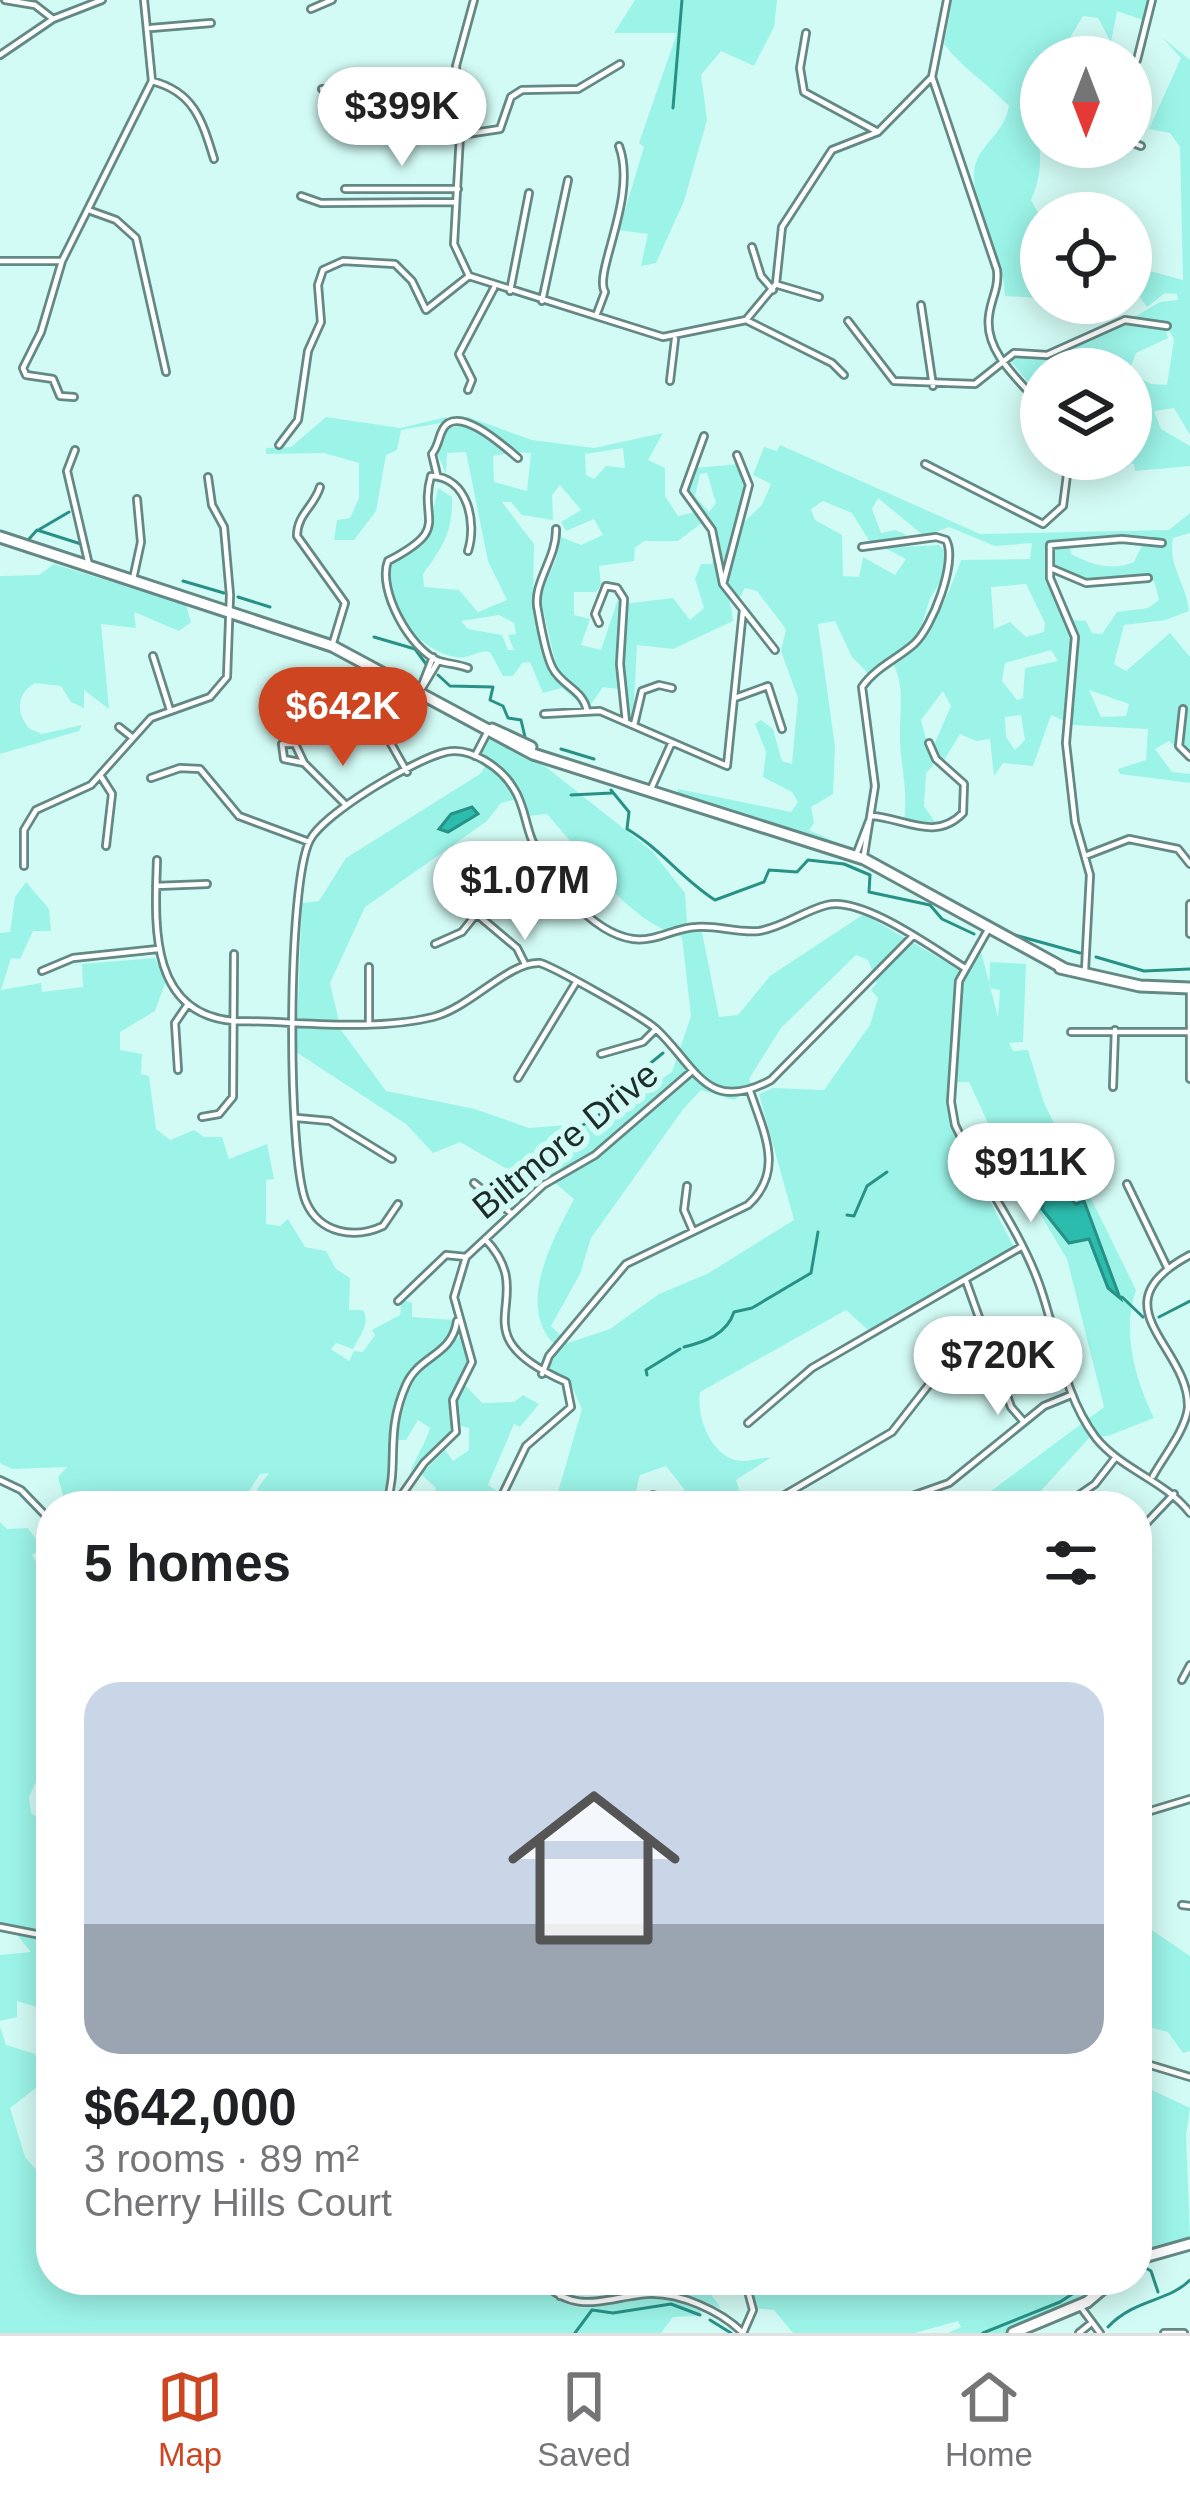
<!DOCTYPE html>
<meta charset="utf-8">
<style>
body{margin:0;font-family:Arial,sans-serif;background:#f2f2f2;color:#202124;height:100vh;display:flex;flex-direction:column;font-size:45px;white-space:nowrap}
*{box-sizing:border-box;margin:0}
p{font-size:39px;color:#757577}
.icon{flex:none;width:66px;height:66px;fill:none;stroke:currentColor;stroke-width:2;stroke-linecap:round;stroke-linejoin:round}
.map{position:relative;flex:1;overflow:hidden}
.details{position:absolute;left:36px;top:1491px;width:1116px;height:804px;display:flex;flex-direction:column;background:#fff;border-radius:48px;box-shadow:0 6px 30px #0003}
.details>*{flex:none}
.needle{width:78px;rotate:180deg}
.fabs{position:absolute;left:1020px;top:36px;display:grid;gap:24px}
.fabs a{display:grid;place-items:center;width:132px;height:132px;border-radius:50%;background:#fff;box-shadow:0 6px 30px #0003;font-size:60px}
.price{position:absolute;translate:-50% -102px;padding:0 27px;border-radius:42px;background:#fff;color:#222;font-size:39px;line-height:78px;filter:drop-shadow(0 3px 6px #0008)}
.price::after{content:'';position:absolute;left:50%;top:72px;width:36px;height:27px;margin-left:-18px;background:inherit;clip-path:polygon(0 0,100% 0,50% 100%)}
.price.active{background:#ce4521;color:#fff}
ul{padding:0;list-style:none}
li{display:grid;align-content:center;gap:24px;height:636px;padding:0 48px}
li span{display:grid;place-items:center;height:372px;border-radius:36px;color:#555}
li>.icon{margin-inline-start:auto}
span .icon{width:216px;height:216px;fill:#fffc;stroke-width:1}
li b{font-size:51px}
h2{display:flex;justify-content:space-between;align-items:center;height:144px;padding:0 48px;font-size:51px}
.menu{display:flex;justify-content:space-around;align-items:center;height:168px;border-top:3px solid #e0e0e0;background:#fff;font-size:33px;color:#757577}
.menu a{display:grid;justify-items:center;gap:6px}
.menu .active{color:#ce4521}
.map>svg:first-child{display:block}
</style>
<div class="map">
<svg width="1190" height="2333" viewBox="0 0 1190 2333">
<rect width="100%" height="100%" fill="#d3fbf5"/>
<path fill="#9cf4e8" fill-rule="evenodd" d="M 635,0 L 777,0 L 774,27 L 754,66 L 721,51 L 701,75 L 707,120 L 684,201 L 656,263 L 641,266 L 648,234 L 619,230 L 644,147 L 639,143 L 677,33 L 614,33 Z
M 952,0 L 1148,0 L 1146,21 L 1117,11 L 1111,42 L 1098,18 L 1083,16 L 1062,51 L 1041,57 C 1019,106 1056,146 1031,200 L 1041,218 L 1041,298 L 1005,296 C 1004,254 973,215 974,173 C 975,147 1005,134 1009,106 C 987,83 963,69 944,44 Z
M 1163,38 L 1190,60 L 1190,435 L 1174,408 L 1154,411 L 1161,429 L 1190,446 L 1190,466 L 1135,471 L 1134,464 L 1119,459 L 1131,459 L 1131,373 L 1151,384 L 1167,385 L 1174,339 L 1164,322 L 1133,318 L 1160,302 L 1178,300 L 1177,294 L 1165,293 L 1147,307 L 1131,285 L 1131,266 L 1183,280 L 1180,147 L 1170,133 L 1149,129 L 1181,58 Z
M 1124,322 L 1165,327 L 1168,338 L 1136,353 L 1130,369 L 1041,369 L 1041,390 L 1036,392 L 1009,359 L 1026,353 L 1054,355 Z
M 465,416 L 532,440 L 594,448 L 663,433 L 648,460 L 665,468 L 665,496 L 678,516 L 695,512 L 703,522 L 678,541 L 644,541 L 635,548 L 634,561 L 599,566 L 601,585 L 596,592 L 574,592 L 574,615 L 590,619 L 581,645 L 601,650 L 619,596 L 622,604 L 673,598 L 690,620 L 704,608 L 695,579 L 701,564 L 712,564 L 715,551 C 719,563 733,608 733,621 L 673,649 L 637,645 L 633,719 L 623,716 L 624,690 L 603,687 L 589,707 L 586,697 L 557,669 L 539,593 L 555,563 L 561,537 L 581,545 L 603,535 L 594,519 L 566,531 L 561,522 L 581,510 L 560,485 L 552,495 L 553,520 L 522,515 L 511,502 L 502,502 L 534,544 L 533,603 L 547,660 L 581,704 L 562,688 L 543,693 L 530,662 L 522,663 L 513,676 L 503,676 L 490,652 C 477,649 470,660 455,657 C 419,651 378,602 389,565 L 428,535 L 438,488 L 452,497 C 453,531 443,547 423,574 L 424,587 L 459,590 L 478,612 L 507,600 L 488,561 L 466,452 L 447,453 L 446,474 L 438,455 L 445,429 L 468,424 L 510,453 L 493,456 L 494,482 L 527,491 L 531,453 L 514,452 ZM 623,448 L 625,468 L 606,466 L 594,479 L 586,475 L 585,454 ZM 499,615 L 514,623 L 516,634 L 508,635 L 514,650 L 508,650 L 502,635 L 468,629 L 461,621 Z
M 326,417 L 400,428 L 447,417 L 441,423 L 401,430 L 397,450 L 386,455 L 376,511 L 354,540 L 334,540 L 337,520 L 350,518 L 359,498 L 359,463 L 324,453 L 266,454 L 266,448 L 291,447 Z
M 780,445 L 980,534 L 1169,530 L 1190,513 L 1190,533 L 1173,538 C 1168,567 1186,582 1189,611 L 1166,620 L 1124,625 L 1114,664 L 1126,671 L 1170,633 L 1190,657 L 1190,761 L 1169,741 L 1155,749 L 1172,772 L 1190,774 L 1190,783 L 1120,774 L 1118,769 L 1146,760 L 1148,729 L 1073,725 L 1051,715 L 1033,766 L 1003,763 L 994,776 L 990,739 L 976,741 L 960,734 L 943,762 L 934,745 L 951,706 L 943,691 L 921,720 L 933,766 L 926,773 L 924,806 L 935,822 L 904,821 C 909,789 899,762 900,731 C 900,705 905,689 893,663 C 931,637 946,601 961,560 L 1030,559 L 1032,543 L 995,546 L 949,527 L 924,536 L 878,498 L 872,509 L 881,533 L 895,530 L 907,535 L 871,544 L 852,513 L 823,501 L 811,509 L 815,520 L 842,535 L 843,576 L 859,577 L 863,557 L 895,575 L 906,559 L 885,548 L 939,545 L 948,555 L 947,572 L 930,598 L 919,634 L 869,674 L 852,657 L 835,621 L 818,624 L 835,747 L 833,794 L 811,807 L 814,823 L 809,830 L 847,847 L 677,794 L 678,789 L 791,812 L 798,802 L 792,792 L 763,777 L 766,752 L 755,724 L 761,720 L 773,729 L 782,761 L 792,764 L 798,698 L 781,651 L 786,629 L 757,591 L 745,588 L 738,601 L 726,586 L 716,529 L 687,491 L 694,468 L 739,464 L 746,487 L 739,518 L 744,522 L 762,505 L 771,484 L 753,475 L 764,447 L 777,451 ZM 707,473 L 716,503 L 709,512 L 695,496 L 700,474 ZM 1151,536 L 1159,544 L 1144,541 L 1134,562 C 1112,572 1090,564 1071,554 L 1070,544 L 1054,540 ZM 1059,573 L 1087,586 L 1154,581 L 1159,600 L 1148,608 L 1117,612 L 1102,634 L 1092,633 L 1086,621 L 1073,620 L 1053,578 ZM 1026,584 L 1045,623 L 1044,632 L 1026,637 L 1010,622 L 994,629 L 991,587 ZM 1051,650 L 1058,661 L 1025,668 L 1023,698 L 1017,700 L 1002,681 L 1005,663 ZM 1089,690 L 1129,704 L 1126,716 L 1101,717 ZM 1021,715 L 1025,740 L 1015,750 L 1006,737 L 1005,717 Z
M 54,564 L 186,605 L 191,622 L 179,631 L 134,612 L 136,628 L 101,624 L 109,709 L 84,690 L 84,708 L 71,702 L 61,686 L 35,683 C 17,693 15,713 30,729 L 42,734 L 82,725 L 79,731 L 0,754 L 0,576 L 39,575 Z
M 488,739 L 546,767 L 652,851 L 685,893 L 687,923 L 702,932 L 719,1017 L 738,1015 L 770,976 L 864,914 L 958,969 L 970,968 L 981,952 L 998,1017 L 1000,990 L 989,988 L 990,962 L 1026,964 L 1023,1042 L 1009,1043 L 1013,1051 L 1028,1050 L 1044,1103 L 1136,1290 C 1121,1331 1136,1381 1154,1418 L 1108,1436 L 1090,1437 L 1027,1506 L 971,1506 L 1104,1407 L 1067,1259 L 997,1142 L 969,1082 L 948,1082 L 952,1129 L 1015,1249 L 869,1331 L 846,1310 L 700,1392 C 696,1419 713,1460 742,1461 C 752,1461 761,1457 770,1458 L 736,1480 L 741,1496 L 723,1506 L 682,1506 L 684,1489 L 666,1466 L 640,1475 L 636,1491 L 619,1506 L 554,1506 L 582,1409 L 570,1382 L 548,1369 L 559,1349 C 513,1310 552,1241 574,1199 L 548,1177 L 512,1172 L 460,1142 L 433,1153 L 406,1124 L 296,1052 L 302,903 L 319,901 L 346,858 L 480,774 L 489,761 L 481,754 ZM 524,797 L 529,816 L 547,814 C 586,857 625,920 682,937 L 691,1016 L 672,1072 L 592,1123 L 529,1128 L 475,1109 L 386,1091 L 341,1030 L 330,983 L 365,907 L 487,821 L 501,803 ZM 856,955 L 868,960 L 877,983 L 871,990 L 878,998 L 870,1025 L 824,1090 L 773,1088 L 759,1094 L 794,1220 L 707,1274 L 659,1294 L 610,1329 L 568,1343 L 551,1326 L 580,1274 L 591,1238 L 684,1108 L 701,1090 L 734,1100 L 753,1087 L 749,1079 L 781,1028 Z
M 26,882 L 49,909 L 51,931 L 33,931 L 20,959 L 11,958 L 1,990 L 41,983 L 42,992 L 83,987 L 82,964 L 155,958 L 166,981 L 155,1011 L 120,1032 L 120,1050 L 142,1054 L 141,1074 L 149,1076 L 156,1129 L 170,1140 L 194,1130 L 204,1137 L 222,1137 L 229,1159 L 267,1144 L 274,1179 L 266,1180 L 266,1224 L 280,1226 L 288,1219 L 305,1247 L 326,1251 L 336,1269 L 350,1278 L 349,1310 L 363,1310 C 371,1323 359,1337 353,1349 L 336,1343 L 331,1349 L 349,1361 L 354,1351 L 363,1352 L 375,1335 L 372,1330 L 400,1315 L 402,1299 L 412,1303 L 412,1317 L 454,1320 C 450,1354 414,1356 403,1385 C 382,1435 396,1462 384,1506 L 253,1506 L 254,1499 L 263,1497 L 257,1489 L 269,1473 L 260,1474 L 246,1496 L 230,1506 L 66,1506 L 58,1477 L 67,1467 L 12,1469 L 0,1463 L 0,933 L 10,932 L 15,897 Z
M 463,1334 L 470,1365 L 452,1397 L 454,1433 L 429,1455 L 408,1489 C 407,1468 424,1449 430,1428 L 418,1420 L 406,1440 L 392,1440 L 415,1373 Z
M 465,1385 L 482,1403 L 514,1402 L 523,1395 L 539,1404 L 520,1427 L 514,1424 L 488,1485 L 499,1492 L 493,1506 L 395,1506 L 408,1493 L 429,1502 L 436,1488 L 421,1474 L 445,1450 L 453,1461 L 469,1450 L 469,1428 L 458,1425 L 456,1401 Z
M 0,1522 L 7,1529 L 28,1528 L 42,1548 L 32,1555 L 51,1590 L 51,1729 L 44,1729 L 36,1743 L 51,1778 L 37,1779 L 29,1797 L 31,1813 L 51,1827 L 51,2011 L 17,2001 L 17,2017 L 0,2021 L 0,1955 L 31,1952 L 17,1935 L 0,1930 Z
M 1137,1920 L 1190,1956 L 1190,2051 L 1183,2053 L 1168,2032 L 1137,2024 Z
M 0,2026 L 6,2045 L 35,2054 L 51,2091 L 41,2084 L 10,2108 L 25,2157 L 51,2187 L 51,2280 L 497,2280 L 511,2294 L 538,2280 C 579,2331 606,2295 654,2297 C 671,2297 686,2305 701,2311 L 699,2316 L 673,2317 L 661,2333 L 0,2333 Z
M 1137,2083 L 1190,2108 L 1186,2135 L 1190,2237 L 1137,2255 Z
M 651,2280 L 700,2280 L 721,2308 L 668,2292 Z
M 748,2280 L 1109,2280 L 1086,2300 L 1008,2333 L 948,2333 L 961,2327 L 958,2321 L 915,2333 L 793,2333 L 774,2310 L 756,2308 Z"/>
<path fill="#2cbcae" stroke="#289186" stroke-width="3" d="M 472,807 L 478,814 L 448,832 L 439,829 L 451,814 Z
M 1061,1190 L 1076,1204 L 1084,1201 L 1120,1298 L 1108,1288 L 1089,1239 L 1069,1243 L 1042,1209 L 1044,1198 Z"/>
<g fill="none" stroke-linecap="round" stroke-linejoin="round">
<path stroke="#289186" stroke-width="3" d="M 673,108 L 682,0
M 40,529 L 69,512
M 29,539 L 37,530 L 81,544
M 183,581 L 224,593
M 238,597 L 270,607
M 374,637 L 415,649 L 426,664
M 438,675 L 450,686 L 493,687 L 490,700 L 503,706 L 508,718 L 521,720 L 525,737
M 561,749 L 594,759
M 611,790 L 629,812 L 627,829 C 660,848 682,879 715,900 L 764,882 L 769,870 L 797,872 L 808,860 L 844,864 L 870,875 L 869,892 L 930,905 L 942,919 L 974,934
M 571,795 L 612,793
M 1011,934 L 1080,953
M 1096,957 L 1144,971 L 1190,969
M 583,1125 L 605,1111 L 610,1099 L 624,1095 L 636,1075 L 663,1053
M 847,1215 L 854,1216 L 867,1186 L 887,1172
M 1122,1297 L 1143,1317
M 1159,1317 L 1190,1301
M 684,1347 C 705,1342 727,1334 734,1312 L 752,1308 L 811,1273 L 818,1232
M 647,1375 L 646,1370 L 680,1349
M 1139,2264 L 1151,2271 L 1158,2292
M 710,2320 L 731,2333
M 1108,2327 C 1134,2299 1168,2302 1190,2280
M 575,2333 L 592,2310 L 613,2313 L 671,2304 L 700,2315
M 983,2333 L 1060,2302 L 1094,2280"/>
<defs>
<path id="street" d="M 5,0 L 35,5 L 53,19 L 102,0
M 474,0 L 456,66 L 460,135 L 454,244 L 469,276 L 663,337 L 746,320 L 776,284 L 782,227 L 832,150 L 878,132 L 932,77 L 947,0
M 311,9 L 332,0
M 151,28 L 211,23
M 806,33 L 800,68 L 804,92 L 878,132
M 0,55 L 53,19
M 1131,66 L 1137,60 L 1152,0
M 932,77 L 997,270 C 999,289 991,298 989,316 C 984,352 1020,381 1041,405
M 152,81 C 194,92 202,120 214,159
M 322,89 L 422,87 L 455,97
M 460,135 L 500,129 L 511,97 L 522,90 L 578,89 L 620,64
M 1131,142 L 1141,146
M 345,189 L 458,189
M 301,196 L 321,203 L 456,202
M 91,211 L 116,220 L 136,238 L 166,372
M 752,247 L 761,276 L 773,290
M 0,261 L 62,261 L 152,81 L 144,0
M 62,261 L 41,332 L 23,368 L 26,375 L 53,379 L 60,396 L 74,397
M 778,285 L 819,297
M 510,291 L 529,193
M 542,301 L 568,180
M 921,305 L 933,386
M 596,316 L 605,292 C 593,273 638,197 619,146
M 746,320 L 832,363 L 844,375
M 848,321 L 894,381 L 975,384 L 1014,353 L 1047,355 L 1125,320 L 1167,326
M 670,381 L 675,339
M 468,390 L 472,380 L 459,354 L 494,288
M 704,436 L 684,491 L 712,530 L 723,584
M 279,445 L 298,420 L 308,351 L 321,322 L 318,285 L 323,270 L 343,261 L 395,264 L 412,281 L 426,310 L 469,276
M 75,450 L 67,471 L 89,565
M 737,455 L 749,485 L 723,584 L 775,650
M 925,464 L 1043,524 L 1063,506 L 1069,459
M 437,475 L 432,454 C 439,445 438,438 443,429 C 457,403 505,447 518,458
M 320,487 C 314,507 297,514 297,536 L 345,603 L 332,646
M 556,529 C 557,559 531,584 538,611 C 541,628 545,652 552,667 C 561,686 583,689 587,711
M 862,547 L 936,537 L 946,540 C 958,561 932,628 914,644 C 897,659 875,668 862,687 L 875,786 L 864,855
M 1053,569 L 1086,583 L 1148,578
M 133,579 L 141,542 L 137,499
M 599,623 L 595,614 L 606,586 L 617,588 L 624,599 L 620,664 L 626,722
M 153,656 L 170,710
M 468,668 C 458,664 448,664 439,661 C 410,650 377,589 388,561 C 453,527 418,522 431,476 C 468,477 477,523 468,551
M 313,684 L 376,717 L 407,772
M 422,685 L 433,657
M 419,693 L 437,663
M 735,698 L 768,686 L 782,729
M 1183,709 L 1179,746 L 1190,757
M 544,714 L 600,711 L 727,766 L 743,610
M 634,725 L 642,691 L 659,685 L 672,688
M 119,727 L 133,738
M 475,756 L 489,729
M 304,763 L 295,744 L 282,744 L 284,759 L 304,763 L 345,804
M 100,775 L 112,794 L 106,846
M 151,778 L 180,768 L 200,769 L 239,816 L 309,842
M 650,791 L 672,742
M 872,816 C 904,818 935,842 963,813 L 964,784 L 936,759 L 929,743
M 856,855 L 869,821
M 1085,856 L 1129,839 L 1178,849 L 1190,864
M 157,860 C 155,923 148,1014 234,1021 C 298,1021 371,1032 433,1017 C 470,1008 509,961 540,963 C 556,968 643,1017 656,1029 C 696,1066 706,1115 771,1080 L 913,936
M 24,866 L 24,830 L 36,810 L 91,785 L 151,718 L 210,697 L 227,677 L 230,595 L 224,527 L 212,505 L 208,477
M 156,886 L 207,884
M 448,890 L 517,948 L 525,964
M 1190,904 L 1190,934
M 989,928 L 959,981 L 951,1102 L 955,1125 C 980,1178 1018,1227 1038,1281 C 1058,1334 1061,1392 1096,1438 C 1122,1470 1164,1480 1190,1513
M 435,944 L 462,932 L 474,917
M 1085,970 L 1090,875 L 1075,822 L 1066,743 L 1075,637 L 1050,578 L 1050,545 L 1122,539 L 1162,543
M 42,971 L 73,958 L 158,949
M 1190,990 L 1190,1079
M 369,1022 L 369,967
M 1071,1032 L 1187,1032
M 601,1054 L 643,1042 L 656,1029
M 178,1070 L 175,1023 L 188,1004
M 518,1078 L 575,984
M 1113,1087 L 1115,1030
M 202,1117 L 219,1114 L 233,1097 L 234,954
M 297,1118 L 330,1121 L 392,1159
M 474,1183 L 511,1213
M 1127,1184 L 1167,1267
M 687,1186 L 684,1210 L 693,1231
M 398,1204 L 383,1226 C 355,1239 320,1234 306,1202 C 287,1156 287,883 310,840 C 324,813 415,759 446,752 C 470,746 502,768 514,789 C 524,804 525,823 532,840 C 547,877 591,933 633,939 C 656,942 674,928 696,927 C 717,925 737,933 759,931 C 784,927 803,911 827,905 C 862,896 934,949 965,968
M 485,1239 C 544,1301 452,1331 566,1382 L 571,1407 L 526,1446 L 497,1506
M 966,1281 L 1011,1407 L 1024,1422
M 398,1301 L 446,1255 L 466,1257
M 542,1374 L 549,1356 L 626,1264 L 748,1205 C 785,1171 764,1133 750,1091
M 748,1423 L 812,1368 L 1021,1247
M 1153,1476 C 1164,1456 1185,1431 1188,1408 C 1190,1346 1094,1306 1190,1255
M 0,1480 L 21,1490 L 51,1521
M 783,1496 L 892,1432 L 938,1373 L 994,1355
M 386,1506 C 400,1463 384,1435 406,1385 C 419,1355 452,1356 457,1321
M 394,1506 L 424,1463 L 456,1432 L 453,1400 L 472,1362 L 454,1297 L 466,1257 L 543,1185 L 595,1155 L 690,1073
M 641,1506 L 653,1495 L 665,1498 L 669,1506
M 884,1506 L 949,1483 L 1044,1406 L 1071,1395
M 1063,1506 L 1095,1484 L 1116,1457
M 1137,1533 L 1174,1494
M 1182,1680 L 1190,1665
M 1137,1815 L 1190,1799
M 1182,1905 L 1190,1906
M 0,1927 L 51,1937
M 1137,2061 L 1190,2077
M 541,2280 C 575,2317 606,2297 647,2294 C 679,2292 721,2311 743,2333 L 753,2310 L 745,2280
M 560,2296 L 568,2280
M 1080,2306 L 1100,2333
M 1079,2333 L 1089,2325
M 1164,2333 L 1184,2333"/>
<path id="secondary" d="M 0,537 L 332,646 L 533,754 L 864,859 L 1065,969
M 492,729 L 531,747
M 1060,968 L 1140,986 L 1190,988
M 1137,2259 L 1190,2244
M 1013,2333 L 1087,2302 L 1113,2280"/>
</defs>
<use href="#street" stroke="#648883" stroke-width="10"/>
<use href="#secondary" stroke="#648883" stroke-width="15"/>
<use href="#street" stroke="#fff" stroke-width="4.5"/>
<use href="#secondary" stroke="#fff" stroke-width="9"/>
</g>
<g text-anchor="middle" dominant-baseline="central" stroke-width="12" stroke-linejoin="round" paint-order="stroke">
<g font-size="36" fill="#1d2c2a" stroke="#d3fbf5">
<text transform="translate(565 1140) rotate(-39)">Biltmore Drive</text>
</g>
</g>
</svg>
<div class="fabs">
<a><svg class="needle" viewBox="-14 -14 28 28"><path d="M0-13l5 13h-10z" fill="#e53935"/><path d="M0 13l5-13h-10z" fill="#757577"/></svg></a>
<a><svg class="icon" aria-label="locate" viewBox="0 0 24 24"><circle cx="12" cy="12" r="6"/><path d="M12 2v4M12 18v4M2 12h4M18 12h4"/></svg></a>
<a><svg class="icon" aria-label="layers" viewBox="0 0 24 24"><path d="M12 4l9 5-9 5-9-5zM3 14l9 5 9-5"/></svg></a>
</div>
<b class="price" style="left:402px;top:169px">$399K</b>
<b class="price active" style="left:343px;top:769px">$642K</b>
<b class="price" style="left:525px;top:943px">$1.07M</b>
<b class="price" style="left:1031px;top:1225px">$911K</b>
<b class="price" style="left:998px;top:1418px">$720K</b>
<section class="details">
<h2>5 homes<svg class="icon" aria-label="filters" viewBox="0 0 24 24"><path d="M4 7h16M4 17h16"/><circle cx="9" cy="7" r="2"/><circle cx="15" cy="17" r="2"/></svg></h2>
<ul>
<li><span style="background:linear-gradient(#c9d6e8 65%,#9aa5b1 0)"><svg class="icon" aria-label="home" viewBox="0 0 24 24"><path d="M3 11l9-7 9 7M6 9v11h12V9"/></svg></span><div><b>$642,000</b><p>3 rooms · 89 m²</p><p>Cherry Hills Court</p></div></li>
</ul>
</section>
</div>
<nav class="menu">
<a class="active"><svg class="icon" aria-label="map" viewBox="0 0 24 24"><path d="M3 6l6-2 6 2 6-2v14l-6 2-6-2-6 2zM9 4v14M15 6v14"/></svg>Map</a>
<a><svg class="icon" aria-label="saved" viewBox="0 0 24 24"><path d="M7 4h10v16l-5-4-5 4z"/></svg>Saved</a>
<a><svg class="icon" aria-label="home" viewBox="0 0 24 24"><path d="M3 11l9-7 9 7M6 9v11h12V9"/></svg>Home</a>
</nav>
